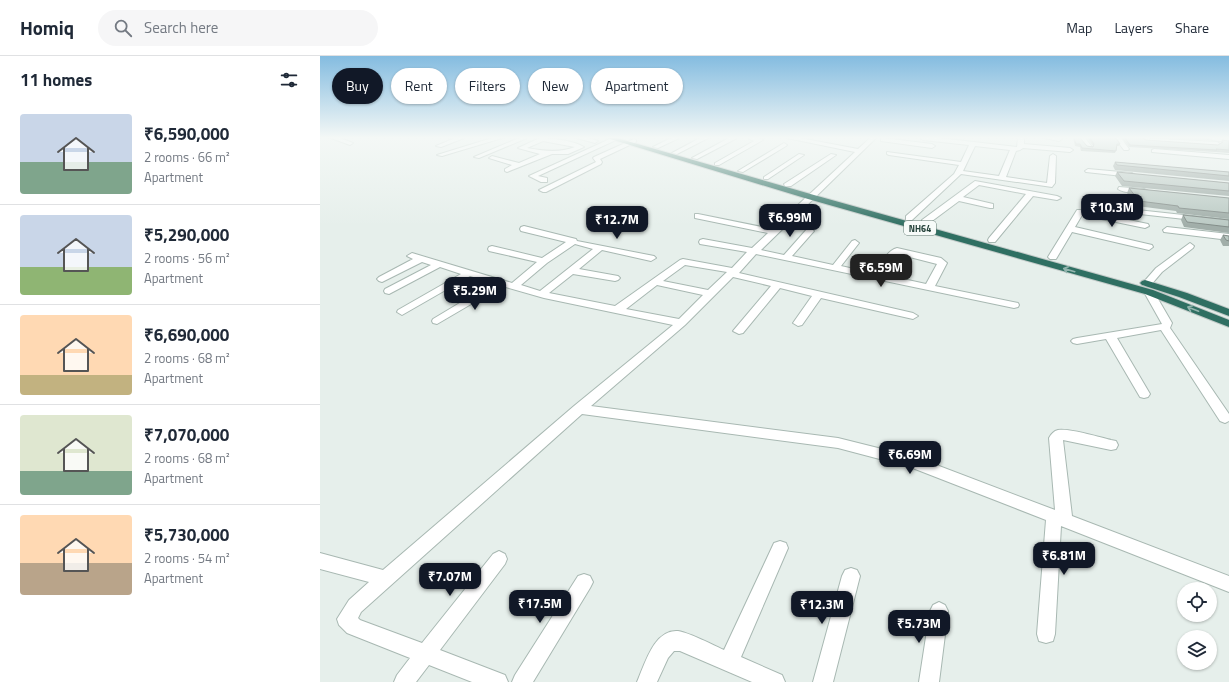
<!DOCTYPE html>
<meta charset="utf-8">
<style>
body{margin:0;font-family:"Titillium Web",sans-serif;background:#f6f6f7;color:#1f2937;height:100vh;display:flex;flex-direction:column;font-size:15px;white-space:nowrap}
*{box-sizing:border-box;margin:0}
p{font-size:13px;color:#747a83}
.icon{flex:none;width:22px;height:22px;fill:none;stroke:currentColor;stroke-width:2;stroke-linecap:round;stroke-linejoin:round}
.map{position:relative;flex:1;overflow:hidden}
.sheet{display:flex;flex-direction:column;background:#fff;width:320px}
.sheet>*{flex:none}
.top-card{position:absolute;left:12px;top:12px;width:380px;height:36px;display:flex;gap:8px}
.fabs{position:absolute;left:857px;top:526px;display:grid;gap:8px}
.fabs a{display:grid;place-items:center;width:40px;height:40px;border-radius:50%;background:#fff;box-shadow:0 1px 3px #0004;font-size:20px}
.price{position:absolute;translate:-50% -34px;padding:0 9px;border-radius:8px;background:#111827;color:#fff;font-size:13px;line-height:26px;filter:drop-shadow(0 1px 2px #0008)}
.price::after{content:'';position:absolute;left:50%;top:24px;width:12px;height:9px;margin-left:-6px;background:inherit;clip-path:polygon(0 0,100% 0,50% 100%)}
.price.active{background:#222;color:#fff}
ul{padding:0;list-style:none}
li{display:flex;align-items:center;gap:12px;height:100px;padding:0 20px}
li+li{border-top:1px solid #e0e1e3}
li span{display:grid;place-items:center;flex:none;width:112px;height:80px;border-radius:4px;color:#555}
li>.icon{margin-inline-start:auto}
span .icon{width:48px;height:48px;fill:#fffc;stroke-width:1}
li b{font-size:17px}
h2{display:flex;justify-content:space-between;align-items:center;height:48px;padding:0 20px;font-size:17px}
.chip{padding:0 14px;border-radius:18px;background:#fff;box-shadow:0 1px 3px #0004;font-size:14px;line-height:36px}
.chip.active{background:#111827;color:#fff}
header{display:flex;align-items:center;gap:24px;box-sizing:border-box;height:56px;padding:0 20px;background:#fff;border-bottom:1px solid #e0e1e3}
header strong{font-size:19px}
nav{display:flex;gap:22px;margin-inline-start:auto;font-size:14px}
.search{width:280px;height:36px;background:#f6f6f7;display:flex;align-items:center;gap:10px;box-sizing:border-box;padding:0 14px;border-radius:22px;color:#747a83;font-size:15px}
main{display:flex;flex:1;min-height:0}
.map>svg:first-child{display:block}
</style>
<header>
<strong>Homiq</strong>
<div class="search"><svg class="icon" aria-label="search" viewBox="0 0 24 24"><circle cx="10" cy="10" r="6"/><path d="M15 15l6 6"/></svg>Search here</div>
<nav><a>Map</a><a>Layers</a><a>Share</a></nav>
</header>
<main>
<section class="sheet">
<h2>11 homes<svg class="icon" aria-label="filters" viewBox="0 0 24 24"><path d="M4 7h16M4 17h16"/><circle cx="9" cy="7" r="2"/><circle cx="15" cy="17" r="2"/></svg></h2>
<ul>
<li><span style="background:linear-gradient(#c9d6e8 60%,#7fa58c 0)"><svg class="icon" aria-label="home" viewBox="0 0 24 24"><path d="M3 11l9-7 9 7M6 9v11h12V9"/></svg></span><div><b>₹6,590,000</b><p>2 rooms · 66 m²</p><p>Apartment</p></div></li>
<li><span style="background:linear-gradient(#c9d6e8 65%,#8fb573 0)"><svg class="icon" aria-label="home" viewBox="0 0 24 24"><path d="M3 11l9-7 9 7M6 9v11h12V9"/></svg></span><div><b>₹5,290,000</b><p>2 rooms · 56 m²</p><p>Apartment</p></div></li>
<li><span style="background:linear-gradient(#ffd9b3 75%,#c2b280 0)"><svg class="icon" aria-label="home" viewBox="0 0 24 24"><path d="M3 11l9-7 9 7M6 9v11h12V9"/></svg></span><div><b>₹6,690,000</b><p>2 rooms · 68 m²</p><p>Apartment</p></div></li>
<li><span style="background:linear-gradient(#dfe7d0 70%,#7fa58c 0)"><svg class="icon" aria-label="home" viewBox="0 0 24 24"><path d="M3 11l9-7 9 7M6 9v11h12V9"/></svg></span><div><b>₹7,070,000</b><p>2 rooms · 68 m²</p><p>Apartment</p></div></li>
<li><span style="background:linear-gradient(#ffd9b3 60%,#b9a48a 0)"><svg class="icon" aria-label="home" viewBox="0 0 24 24"><path d="M3 11l9-7 9 7M6 9v11h12V9"/></svg></span><div><b>₹5,730,000</b><p>2 rooms · 54 m²</p><p>Apartment</p></div></li>
</ul>
</section>
<div class="map">
<svg width="909" height="626" viewBox="0 0 909 626">
<rect width="100%" height="100%" fill="#e6efeb"/>
<g fill="none" stroke-linecap="round" stroke-linejoin="round">
<defs>
<path id="minor" d="M 11,82 L 20,82 L 33,87 L 30,89 Z
M 135,82 L 144,82 L 121,91 L 116,90 Z
M 172,82 L 182,82 L 122,100 L 117,99 Z
M 199,82 L 207,82 L 159,102 L 154,101 Z
M 220,82 C 231,82 255,85 264,91 L 248,98 L 232,98 L 187,116 L 185,115 L 185,113 L 192,109 L 169,102 L 172,100 L 199,107 L 220,98 L 198,92 ZM 223,85 L 255,91 C 240,97 223,95 207,92 Z
M 257,82 L 269,82 L 278,85 L 275,87 Z
M 292,82 L 298,83 L 218,120 L 227,122 L 227,126 L 221,126 L 209,120 Z
M 351,82 L 359,82 L 338,92 L 333,91 Z
M 380,82 L 388,82 L 357,98 L 352,97 Z
M 409,82 L 417,82 L 377,103 L 372,102 Z
M 428,82 L 439,82 L 443,84 L 399,109 L 395,109 L 395,107 L 434,85 Z
M 467,82 L 480,82 L 538,93 L 550,82 L 556,82 L 441,194 L 464,199 L 487,173 L 490,172 L 494,175 L 472,200 L 513,209 L 532,185 L 535,184 L 539,187 L 521,210 L 556,218 C 562,208 566,195 577,192 L 621,202 L 627,207 L 615,230 L 698,247 L 699,249 L 698,251 L 694,252 L 436,198 L 419,217 L 593,257 L 598,260 L 593,263 L 501,242 L 482,269 L 478,270 L 473,267 L 492,240 L 460,232 L 423,277 L 419,278 L 413,275 L 451,230 L 413,221 L 365,269 L 271,350 L 518,382 L 598,402 L 735,454 L 729,382 C 731,378 734,375 738,374 C 749,372 779,381 791,384 L 796,385 L 798,389 L 796,393 L 791,394 L 743,384 L 752,460 L 909,520 L 909,536 L 741,470 L 735,578 L 733,585 L 726,587 L 719,585 L 717,578 L 726,464 L 590,411 L 518,392 L 262,358 L 41,556 L 38,562 L 40,564 L 102,587 L 173,498 L 179,495 L 185,498 L 187,503 L 185,508 L 120,594 L 185,619 L 188,626 L 152,626 L 109,609 L 96,626 L 74,626 L 77,619 L 90,602 L 27,577 L 19,569 L 17,563 L 29,544 L 49,526 L 0,513 L 0,497 L 63,514 L 254,350 L 353,269 L 224,242 L 182,230 L 117,268 L 113,267 L 112,265 L 113,263 L 173,227 L 150,220 L 82,259 L 77,256 L 78,254 L 141,218 L 120,211 L 69,238 L 65,237 L 64,235 L 65,233 L 111,209 L 102,206 L 62,226 L 59,225 L 57,223 L 59,221 L 93,203 L 87,200 L 92,197 L 192,227 L 217,206 L 169,195 L 168,193 L 169,191 L 172,190 L 222,202 L 246,186 L 201,175 L 200,173 L 201,171 L 204,170 L 256,183 L 257,185 L 334,200 L 336,202 L 331,205 L 282,194 L 259,213 L 298,220 L 300,222 L 298,224 L 295,225 L 253,218 L 229,237 L 295,250 L 360,204 L 363,203 L 412,212 L 427,196 L 380,188 L 379,186 L 380,184 L 383,183 L 432,192 L 448,177 L 375,162 L 375,158 L 378,158 L 452,173 L 535,96 ZM 255,188 L 273,193 L 220,235 L 201,229 L 227,207 ZM 578,198 L 617,208 L 606,228 L 565,219 ZM 365,209 L 407,216 L 388,234 L 343,225 ZM 337,229 L 383,239 L 359,263 L 306,253 Z
M 563,82 L 612,88 L 615,90 L 612,92 L 561,85 L 561,83 Z
M 600,82 L 619,82 L 697,91 L 698,82 L 704,82 L 704,88 L 750,92 L 753,94 L 750,96 L 703,92 L 700,94 L 696,95 L 686,121 L 727,127 L 730,100 L 733,98 L 736,100 L 735,127 L 732,131 L 641,118 L 592,164 L 586,164 L 586,160 L 634,118 L 639,109 L 569,99 L 567,98 L 567,96 L 641,106 L 649,89 L 603,84 ZM 655,90 L 690,94 L 679,120 L 643,115 Z
M 725,82 L 741,82 L 742,83 L 739,85 Z
M 759,82 L 765,82 L 772,91 L 771,92 L 767,92 Z
M 795,82 L 801,82 L 809,93 L 808,94 L 804,94 Z
M 823,82 L 897,86 L 900,88 L 897,90 L 825,85 L 823,84 Z
M 889,82 L 909,82 L 909,86 L 892,84 Z
M 314,83 L 316,84 L 316,86 L 280,103 L 282,106 L 281,108 L 226,136 L 223,136 L 219,134 L 276,106 L 273,102 L 274,101 Z
M 464,87 L 467,89 L 466,90 L 423,116 L 418,115 Z
M 834,93 L 909,99 L 909,103 L 832,96 L 832,94 Z
M 479,98 L 484,99 L 448,123 L 444,123 L 444,121 Z
M 511,98 L 516,99 L 471,130 L 465,130 L 464,128 Z
M 768,113 L 812,117 L 815,119 L 812,121 L 766,116 L 765,115 Z
M 655,125 L 737,140 L 741,142 L 737,144 L 713,140 L 675,186 L 669,186 L 668,184 L 669,182 L 706,138 L 659,129 L 643,141 L 673,148 L 673,152 L 670,152 L 639,145 L 608,168 L 602,168 L 602,164 Z
M 799,131 L 824,133 L 828,135 C 822,139 804,137 798,133 Z
M 799,152 L 909,164 L 909,168 L 802,156 L 799,156 Z
M 757,154 L 760,154 L 828,168 L 829,170 L 825,172 L 762,159 L 755,171 L 832,189 L 833,191 L 829,194 L 752,176 L 736,203 L 730,203 L 728,201 Z
M 847,171 L 909,178 L 909,184 L 844,176 L 843,174 Z
M 870,187 L 874,190 L 873,192 L 842,216 L 830,230 L 824,230 L 822,228 L 836,212 Z
M 829,233 L 834,236 L 852,267 L 850,272 L 909,358 L 909,365 L 905,367 L 900,365 L 841,274 L 797,282 L 830,338 L 828,341 L 824,342 L 820,341 L 786,283 L 757,288 L 753,287 L 751,285 L 753,283 L 757,282 L 842,268 L 824,236 Z
M 460,485 L 466,487 L 468,492 L 421,601 L 462,619 L 465,626 L 432,626 L 360,595 L 354,595 L 348,602 L 337,626 L 317,626 C 325,608 334,573 358,575 C 370,577 393,589 404,594 L 454,487 Z
M 531,512 L 537,514 L 540,520 L 513,626 L 493,626 L 522,520 L 525,514 Z
M 264,518 L 270,520 L 273,526 L 270,532 L 213,626 L 192,626 L 195,619 L 258,520 Z
M 619,546 L 625,549 L 628,555 L 619,626 L 599,626 L 610,555 L 613,549 Z"/>
<path id="highway" d="M 287,82 L 297,82 L 494,139 L 833,234 L 909,264 L 909,271 L 825,238 L 488,143 Z
M 825,224 L 867,237 L 909,253 L 909,260 L 859,241 L 822,229 L 820,227 L 822,225 Z"/>
</defs>
<use href="#minor" stroke="#a8b8b2" stroke-width="2"/>
<use href="#highway" stroke="#c2cac8" stroke-width="2"/>
<use href="#minor" fill="#fff" fill-rule="evenodd"/>
<use href="#highway" fill="#2f6f62" fill-rule="evenodd"/>
</g>
<path fill="#a1aea9" d="M 753,82 L 760,82 L 767,90 L 773,90 L 767,82 L 796,82 L 800,88 L 799,90 L 797,90 L 795,97 L 761,95 L 760,91 L 755,90 Z
M 802,82 L 823,82 L 826,84 L 898,89 L 901,87 L 902,84 L 909,85 L 909,97 L 896,96 L 895,96 L 809,91 Z
M 851,82 L 890,82 L 889,84 Z
M 795,106 L 909,116 L 909,125 L 795,114 L 793,110 Z
M 797,116 L 909,127 L 909,140 L 802,130 L 795,120 Z
M 809,132 L 909,142 L 909,163 L 857,157 L 856,155 L 817,150 L 807,137 Z
M 863,159 L 909,164 L 909,177 L 864,171 L 861,164 Z
M 903,179 L 909,180 L 909,190 L 903,190 L 900,184 Z"/>
<path fill="#bbcac4" stroke="#838d89" d="M 754,82 L 760,82 L 767,90 L 773,91 L 774,88 L 770,82 L 796,82 L 800,88 L 797,88 L 796,95 L 762,92 L 760,88 L 756,88 Z
M 805,82 L 823,82 L 826,84 L 898,89 L 903,86 L 902,84 L 909,85 L 909,94 L 896,93 L 897,94 L 810,89 Z
M 795,106 L 909,116 L 909,120 L 797,109 Z
M 797,116 L 909,127 L 909,135 L 804,125 Z
M 809,132 L 909,142 L 909,157 L 859,152 L 858,150 L 819,145 Z
M 863,159 L 909,164 L 909,171 L 867,166 Z
M 903,179 L 909,180 L 909,185 L 906,184 Z"/>
<defs><path id="oneway-shaft" d="M-6 0H5M1.5-3L5.5 0L1.5 3" fill="none" stroke-width="1.6" stroke-linecap="round" stroke-linejoin="round"/></defs>
<g stroke="#93b5ae">
<use href="#oneway-shaft" transform="translate(749 214) rotate(-164)"/>
<use href="#oneway-shaft" transform="translate(873 253) rotate(-159)"/>
</g>
<linearGradient id="sky" x2="0" y2="1"><stop stop-color="#84bce0"/><stop offset="0.48" stop-color="#f4f8f6"/><stop offset="1" stop-color="#f4f8f6" stop-opacity="0"/></linearGradient>
<rect width="909" height="170" fill="url(#sky)"/>
<g text-anchor="middle" dominant-baseline="central" stroke-width="3" stroke-linejoin="round" paint-order="stroke">
<rect fill="#f7fbf9" stroke="#637a73" stroke-width="1" x="584" y="165" width="32" height="14" rx="3"/>
<g font-size="9" font-weight="bold" fill="#24423a">
<text x="600" y="172">NH64</text>
</g>
</g>
</svg>
<div class="fabs">
<a><svg class="icon" aria-label="locate" viewBox="0 0 24 24"><circle cx="12" cy="12" r="6"/><path d="M12 2v4M12 18v4M2 12h4M18 12h4"/></svg></a>
<a><svg class="icon" aria-label="layers" viewBox="0 0 24 24"><path d="M12 4l9 5-9 5-9-5zM3 14l9 5 9-5"/></svg></a>
</div>
<b class="price" style="left:792px;top:172px">₹10.3M</b>
<b class="price" style="left:470px;top:182px">₹6.99M</b>
<b class="price" style="left:297px;top:184px">₹12.7M</b>
<b class="price active" style="left:561px;top:232px">₹6.59M</b>
<b class="price" style="left:155px;top:255px">₹5.29M</b>
<b class="price" style="left:590px;top:419px">₹6.69M</b>
<b class="price" style="left:744px;top:520px">₹6.81M</b>
<b class="price" style="left:130px;top:541px">₹7.07M</b>
<b class="price" style="left:220px;top:568px">₹17.5M</b>
<b class="price" style="left:502px;top:569px">₹12.3M</b>
<b class="price" style="left:599px;top:588px">₹5.73M</b>
<div class="top-card">
<a class="chip active">Buy</a>
<a class="chip">Rent</a>
<a class="chip">Filters</a>
<a class="chip">New</a>
<a class="chip">Apartment</a>
</div>
</div>
</main>
